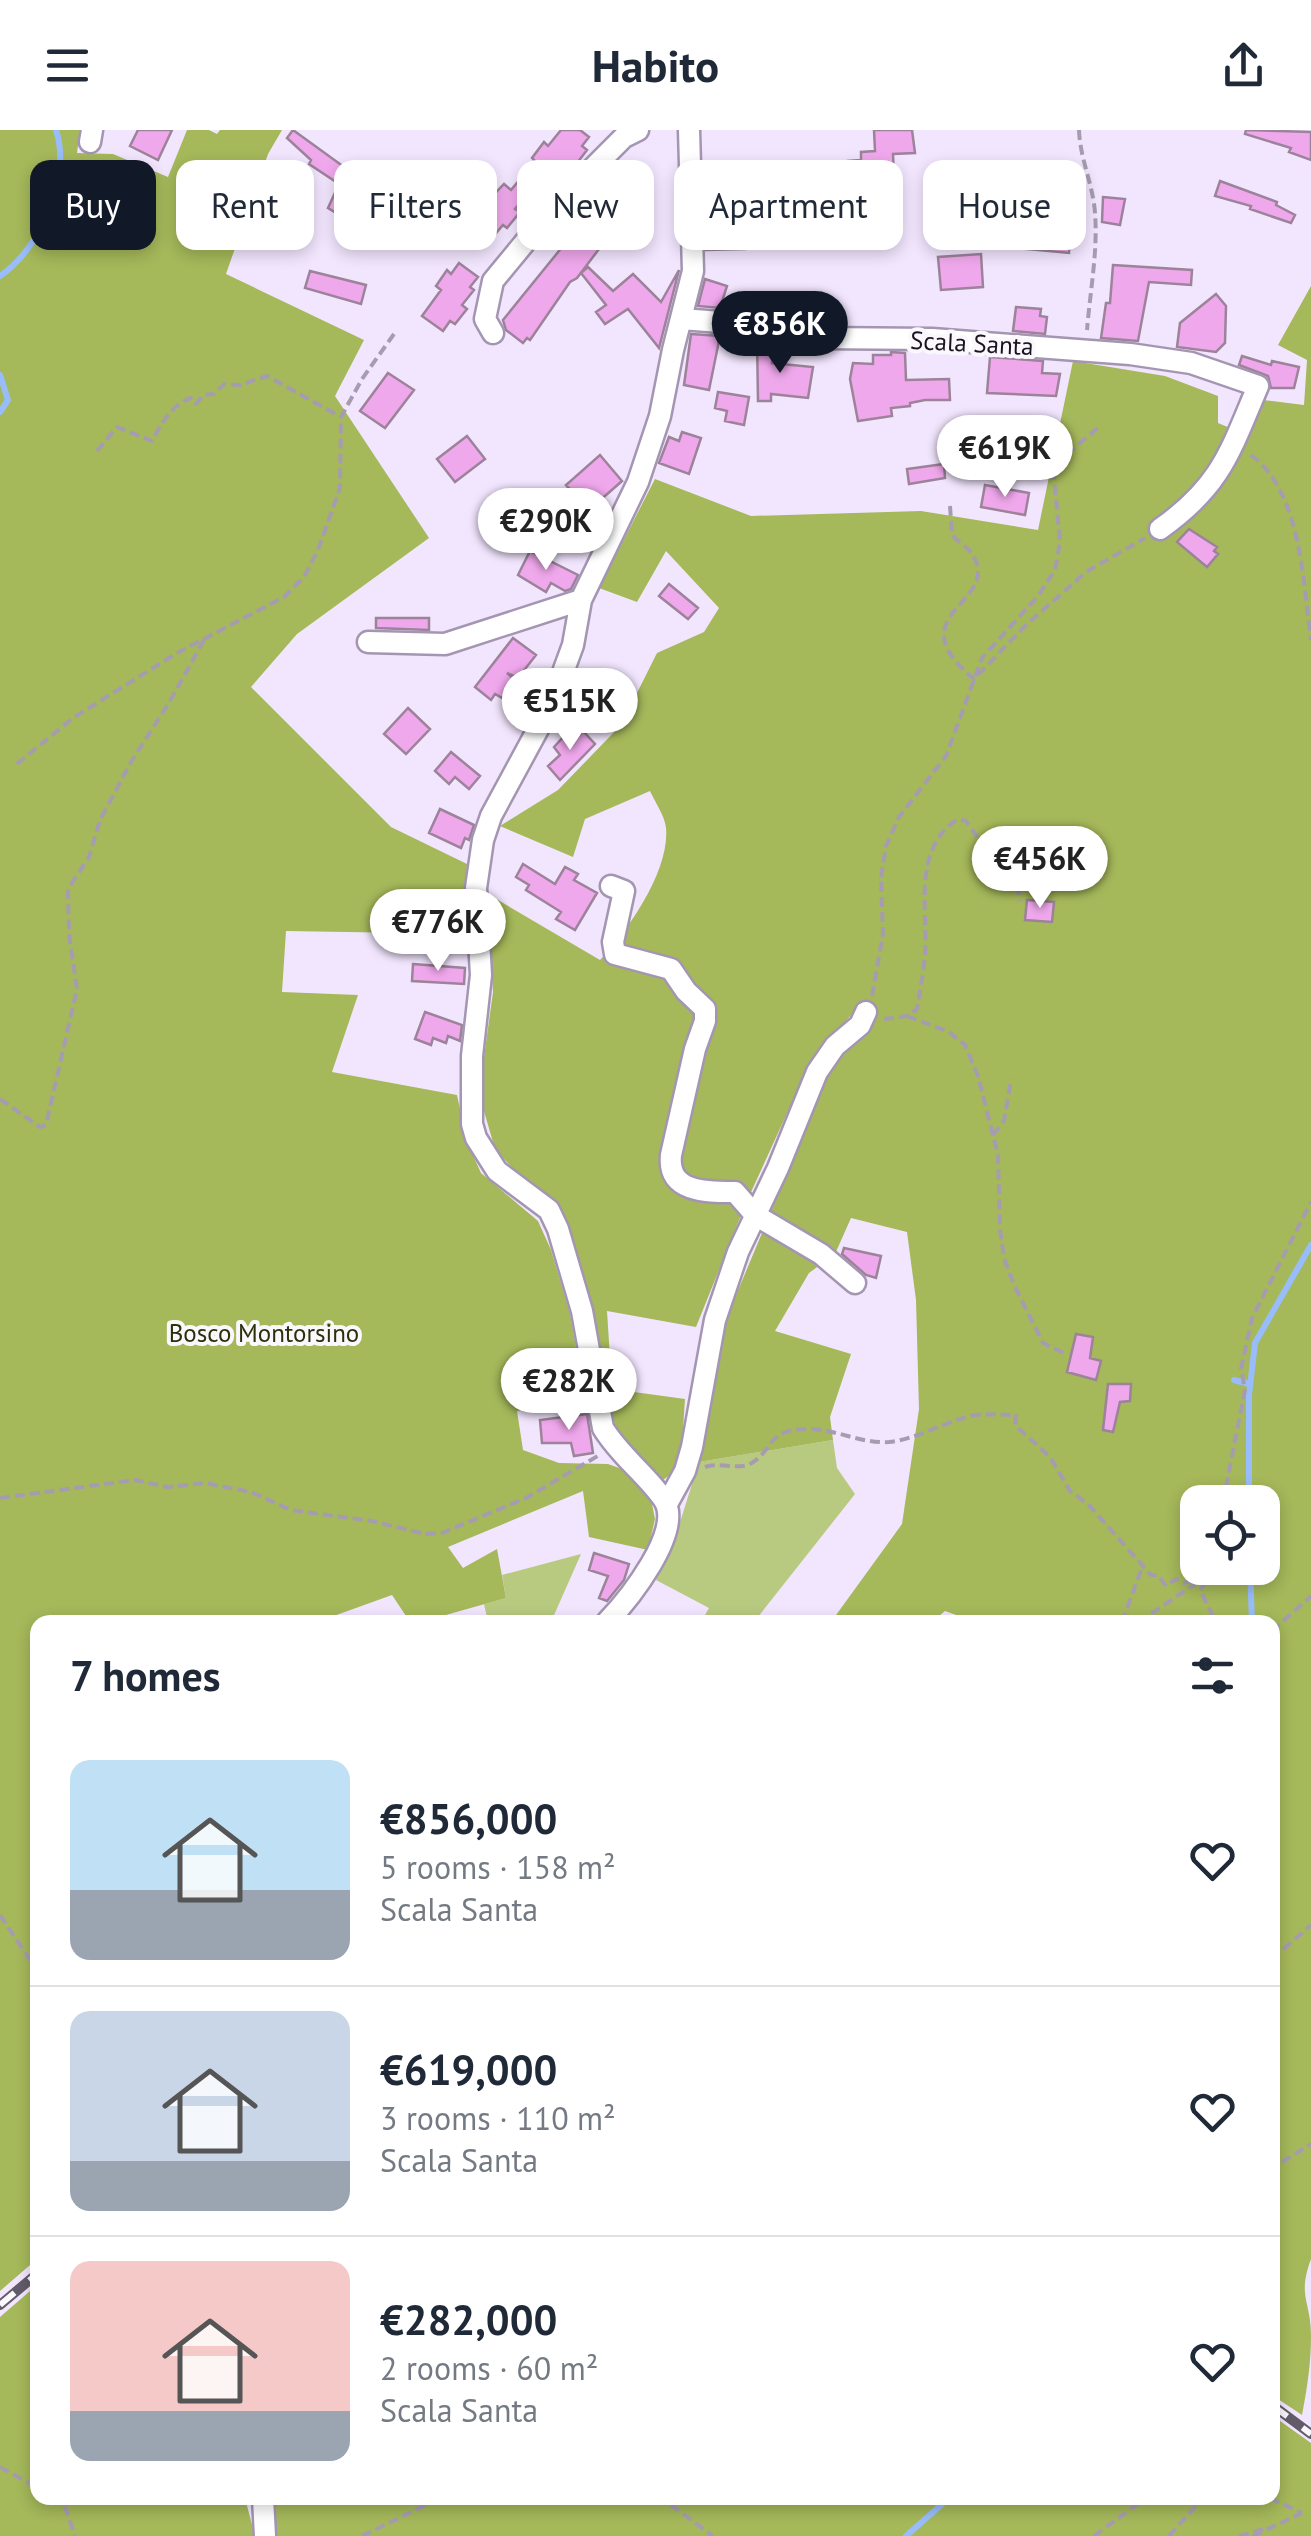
<!DOCTYPE html>
<meta charset="utf-8">
<style>
body{margin:0;font-family:"PT Sans",sans-serif;background:#f2f2f3;color:#1f2937;height:100vh;display:flex;flex-direction:column;font-size:38px;white-space:nowrap}
*{box-sizing:border-box;margin:0}
p{font-size:32px;color:#747a83}
.icon{flex:none;width:55px;height:55px;fill:none;stroke:currentColor;stroke-width:2;stroke-linecap:round;stroke-linejoin:round}
.map{position:relative;flex:1;overflow:hidden}
.panel{position:absolute;left:30px;top:1485px;width:1250px;height:890px;display:flex;flex-direction:column;background:#fff;border-radius:20px;box-shadow:0 5px 15px #0003}
.panel>*{flex:none}
.banner{position:absolute;left:30px;top:30px;width:1252px;height:90px;display:flex;gap:20px}
.fabs{position:absolute;left:1180px;top:1355px;display:grid;gap:20px}
.fabs a{display:grid;place-items:center;width:100px;height:100px;border-radius:20px;background:#fff;box-shadow:0 5px 15px #0003;font-size:50px}
.price{position:absolute;translate:-50% -85px;padding:0 22px;border-radius:35px;background:#fff;color:#222;font-size:32px;line-height:65px;filter:drop-shadow(0 2px 5px #0008)}
.price::after{content:'';position:absolute;left:50%;top:60px;width:30px;height:22px;margin-left:-15px;background:inherit;clip-path:polygon(0 0,100% 0,50% 100%)}
.price.selected{background:#111827;color:#fff}
ul{padding:0;list-style:none}
li{display:flex;align-items:center;gap:30px;height:250px;padding:0 40px}
li+li{border-top:2px solid #e0e1e3}
li span{display:grid;place-items:center;flex:none;width:280px;height:200px;border-radius:20px;color:#555}
li>.icon{margin-inline-start:auto}
span .icon{width:120px;height:120px;fill:#fffc;stroke-width:1}
li b{font-size:42px}
h2{display:flex;justify-content:space-between;align-items:center;height:120px;padding:0 40px;font-size:42px}
.tag{padding:0 35px;border-radius:20px;background:#fff;box-shadow:0 5px 15px #0003;font-size:35px;line-height:90px}
.tag.selected{background:#111827;color:#fff}
header{display:flex;justify-content:space-between;align-items:center;height:130px;padding:0 40px;background:#fff;font-size:45px;font-weight:700}
.map>svg:first-child{display:block}
</style>
<header><svg class="icon" aria-label="menu" viewBox="0 0 24 24"><path d="M4 6h16M4 12h16M4 18h16"/></svg>Habito<svg class="icon" aria-label="share" viewBox="0 0 24 24"><path d="M12 15V3M7 8l5-5 5 5M5 13v7h14v-7"/></svg></header>
<div class="map">
<svg width="1311" height="2406" viewBox="0 0 1311 2406">
<rect width="100%" height="100%" fill="#f2e6fe"/>
<path fill="#b8c980" d="M 833,1310 L 837,1338 L 855,1364 L 754,1492 L 701,1492 L 709,1478 L 656,1450 L 675,1408 L 699,1332 Z
M 581,1424 L 551,1492 L 488,1492 L 484,1474 L 506,1468 L 502,1445 Z"/>
<path fill="#a5b85a" fill-rule="evenodd" d="M 0,0 L 80,0 L 77,23 L 113,24 L 168,47 L 187,0 L 209,0 L 217,4 L 220,0 L 282,0 L 268,24 L 226,144 L 364,210 L 335,266 L 429,408 L 297,504 L 251,557 L 391,697 L 467,734 L 465,770 L 468,804 L 286,801 L 282,862 L 358,865 L 332,942 L 457,965 L 467,1012 L 481,1043 L 538,1091 L 551,1120 L 570,1183 L 585,1270 L 517,1281 L 523,1320 L 559,1333 L 608,1334 L 622,1339 L 651,1369 L 655,1389 L 648,1420 L 589,1407 L 583,1361 L 448,1417 L 463,1438 L 497,1419 L 506,1468 L 421,1492 L 410,1492 L 392,1465 L 317,1492 L 38,1492 L 37,2129 L 0,2161 Z
M 1311,156 L 1311,2129 C 1297,2167 1311,2170 1311,2206 C 1311,2234 1307,2259 1302,2285 L 1272,2265 L 1272,1492 L 976,1492 L 945,1481 L 932,1492 L 831,1492 L 902,1394 L 919,1279 L 916,1170 L 907,1102 L 851,1088 L 835,1124 L 809,1143 L 775,1201 L 851,1224 L 830,1287 L 833,1310 L 699,1332 L 724,1194 L 830,940 L 870,893 L 876,876 L 859,876 L 811,931 L 746,1073 L 696,1197 L 607,1181 L 612,1259 L 685,1269 L 682,1315 L 674,1342 L 663,1350 L 622,1310 L 604,1271 L 573,1116 L 560,1077 L 515,1041 L 495,1019 L 479,964 L 493,862 L 486,763 L 600,830 C 628,801 670,740 666,698 C 665,686 655,672 650,661 L 585,689 L 573,727 L 500,696 L 558,660 L 621,595 L 657,523 L 704,502 L 719,478 L 666,421 L 637,472 L 599,458 L 655,349 L 751,386 L 921,381 L 1038,400 L 1073,231 L 1165,246 L 1218,266 L 1218,293 L 1247,305 L 1263,270 L 1304,275 L 1307,230 L 1278,215 ZM 1198,1372 L 1262,1372 L 1262,1438 L 1198,1438 Z
M 37,2155 L 38,2368 L 245,2368 L 255,2406 L 0,2406 L 0,2187 Z
M 1273,2286 L 1311,2313 L 1311,2406 L 272,2406 L 271,2368 L 1272,2368 Z"/>
<g fill="none" stroke-linecap="round" stroke-linejoin="round">
<path stroke="#99bdfb" stroke-width="6" d="M 0,146 C 40,119 72,48 56,0
M 0,245 L 8,270 L 0,282
M 1234,1250 L 1249,1254
M 1249,1372 L 1249,1265 L 1255,1213 L 1311,1115
M 1250,1438 L 1252,1492
M 906,2406 L 949,2368"/>
</g>
<path fill="#f0a8ec" stroke="#9c839a" stroke-width="2.5" d="M 138,0 L 172,0 L 158,30 L 130,16 Z
M 293,0 L 380,63 L 372,76 L 367,73 L 351,98 L 338,91 L 341,86 L 328,78 L 339,54 L 309,34 L 311,30 L 287,8 Z
M 561,0 L 580,0 L 589,7 L 582,16 L 587,20 L 574,37 L 570,34 L 558,48 L 553,44 L 546,54 L 540,49 L 515,79 L 520,82 L 507,98 L 503,95 L 491,109 L 487,106 L 479,116 L 461,101 L 468,92 L 465,89 L 477,74 L 482,77 L 504,54 L 511,60 L 535,31 L 532,28 L 544,12 L 548,16 Z
M 874,0 L 912,0 L 915,23 L 893,24 L 895,70 L 901,71 L 900,87 L 875,85 L 874,93 L 855,92 L 858,47 L 849,48 L 848,31 L 861,30 L 861,22 L 875,21 Z
M 1246,0 L 1311,2 L 1311,30 L 1289,22 L 1291,18 L 1245,4 Z
M 1220,51 L 1277,72 L 1276,75 L 1295,85 L 1291,93 L 1250,79 L 1251,76 L 1215,66 Z
M 408,56 L 432,72 L 411,94 L 392,81 Z
M 1043,59 L 1074,61 L 1069,123 L 1016,118 L 1018,88 L 1042,90 Z
M 1103,67 L 1125,69 L 1120,95 L 1102,92 Z
M 580,95 L 601,111 L 596,118 L 599,119 L 577,148 L 570,152 L 530,210 L 527,208 L 523,213 L 506,200 L 503,190 Z
M 717,100 L 744,102 L 745,119 L 706,120 L 706,101 Z
M 981,124 L 983,157 L 941,160 L 938,127 Z
M 459,133 L 478,147 L 470,157 L 474,160 L 462,175 L 467,179 L 455,194 L 450,191 L 443,201 L 422,186 L 441,160 L 436,156 L 447,140 L 451,144 Z
M 1113,135 L 1192,140 L 1191,155 L 1149,152 L 1138,211 L 1101,208 L 1106,173 L 1110,173 Z
M 588,137 L 613,161 L 633,144 L 661,172 L 679,140 L 659,218 L 628,179 L 605,194 L 596,182 L 606,175 L 581,143 Z
M 310,141 L 366,155 L 361,174 L 305,158 Z
M 705,149 L 727,156 L 720,178 L 698,176 Z
M 1216,164 L 1226,176 L 1225,213 L 1216,222 L 1177,217 L 1180,193 Z
M 1016,177 L 1041,179 L 1040,186 L 1047,187 L 1045,204 L 1013,201 Z
M 691,204 L 720,206 L 709,260 L 684,255 Z
M 757,209 L 773,211 L 772,233 L 813,237 L 808,268 L 771,264 L 771,271 L 758,271 Z
M 891,222 L 905,223 L 906,250 L 949,249 L 950,270 L 925,270 L 910,273 L 910,276 L 891,278 L 892,286 L 858,291 L 850,249 L 853,233 L 873,234 L 873,225 L 891,225 Z
M 1242,226 L 1271,235 L 1272,231 L 1299,237 L 1294,258 L 1271,258 L 1268,246 L 1239,235 Z
M 990,227 L 1043,231 L 1042,243 L 1060,244 L 1056,266 L 987,263 Z
M 388,243 L 414,260 L 385,298 L 360,281 Z
M 718,262 L 749,267 L 744,295 L 725,291 L 727,281 L 715,278 Z
M 682,302 L 701,308 L 689,344 L 659,333 L 669,307 L 679,311 Z
M 467,306 L 485,329 L 455,352 L 437,329 Z
M 600,325 L 622,351 L 589,380 L 566,355 Z
M 944,334 L 945,348 L 909,354 L 907,339 Z
M 985,355 L 1029,363 L 1025,385 L 981,377 Z
M 1189,399 L 1217,417 L 1214,421 L 1218,424 L 1207,437 L 1177,412 Z
M 530,421 L 578,445 L 571,459 L 565,461 L 551,453 L 546,462 L 518,445 Z
M 669,454 L 698,478 L 688,489 L 659,466 Z
M 376,488 L 429,488 L 429,500 L 376,498 Z
M 513,508 L 536,525 L 518,548 L 507,543 L 516,551 L 502,568 L 495,564 L 491,570 L 475,557 Z
M 408,578 L 430,599 L 406,624 L 384,604 Z
M 583,601 L 595,614 L 560,650 L 548,636 L 560,625 L 554,617 L 567,603 L 574,610 Z
M 451,622 L 480,646 L 469,659 L 455,647 L 449,654 L 435,641 Z
M 440,679 L 474,695 L 469,710 L 465,708 L 461,718 L 429,703 Z
M 523,734 L 555,754 L 565,737 L 578,744 L 574,750 L 597,763 L 575,800 L 556,789 L 561,782 L 526,760 L 529,755 L 516,747 Z
M 1027,770 L 1054,772 L 1052,792 L 1025,790 Z
M 413,834 L 465,838 L 464,854 L 412,851 Z
M 425,882 L 462,895 L 460,911 L 448,906 L 446,913 L 433,908 L 431,915 L 415,909 Z
M 844,1118 L 881,1126 L 876,1148 L 866,1145 L 842,1124 Z
M 1076,1204 L 1093,1207 L 1090,1228 L 1101,1231 L 1096,1250 L 1067,1242 Z
M 1108,1254 L 1131,1254 L 1130,1271 L 1120,1272 L 1113,1302 L 1103,1300 Z
M 587,1284 L 593,1323 L 574,1326 L 571,1313 L 542,1313 L 540,1290 Z
M 594,1423 L 629,1434 L 624,1450 L 607,1471 L 599,1468 L 608,1446 L 589,1440 Z"/>
<g fill="none" stroke-linecap="round" stroke-linejoin="round">
<defs>
<path id="minor" d="M 90,12 L 92,0
M 682,189 L 770,196 L 820,208 L 932,209 L 1130,224 L 1191,233 L 1258,256 C 1230,322 1221,356 1160,399
M 493,203 L 485,189 L 493,151 L 554,77 L 624,7 L 638,0
M 368,512 L 445,514 L 581,470
M 611,756 L 624,761 L 613,812 L 615,824 L 671,839 L 686,861 L 705,879 L 705,891 L 695,919 L 671,1025 C 667,1063 707,1062 735,1062 L 755,1085 L 821,1124 L 855,1153
M 667,1374 L 685,1341 L 692,1317 L 715,1190 L 738,1122 L 778,1038 L 817,942 L 835,916 L 860,895 L 866,882
M 607,1492 C 628,1470 684,1401 664,1370 C 646,1344 620,1326 603,1298 L 582,1181 L 558,1099 L 549,1080 L 497,1041 L 476,1008 L 472,994 L 472,926 L 481,845 L 476,758 L 483,710 L 491,686 L 551,575 L 573,515 L 581,470 L 638,352 L 660,286 L 673,220 L 693,141 L 689,0
M 263,2368 L 265,2406"/>
</defs>
<use href="#minor" stroke="#a496b2" stroke-width="25"/>
<path stroke="#a69cb0" stroke-width="4" stroke-dasharray="10 5" stroke-linecap="butt" d="M 1079,0 C 1080,29 1093,54 1095,83 C 1098,121 1090,162 1087,200
M 97,321 L 117,297 L 152,311 C 161,294 172,274 191,268 L 196,274 L 203,265 L 214,264 L 224,254 L 240,255 L 267,246 L 341,287
M 1251,325 C 1301,361 1303,452 1311,510
M 950,376 L 952,405 C 959,413 969,417 974,427 C 999,475 895,484 974,549 L 1025,496 L 1086,442 L 1145,408
M 17,634 L 73,588 L 177,523 L 284,467 L 304,447 L 318,420 L 340,358 L 341,287 L 362,249 L 394,204
M 872,866 L 883,804 L 881,748 L 886,716 L 899,687 L 946,626 L 982,528 L 1038,466 L 1055,440 L 1060,412 L 1054,347 L 1062,328 L 1100,296
M 907,886 L 949,902 L 965,915 L 978,946 L 998,1025 L 1000,1099 L 1004,1128 L 1014,1155 L 1043,1213 L 1064,1223
M 884,889 L 907,886 L 917,879 C 920,860 924,842 925,823 C 928,779 912,718 958,689 L 966,691 L 992,728 L 1015,744 L 1020,771
M 0,969 L 40,997 L 46,995 L 77,859 L 69,804 L 68,759 L 89,727 L 100,690 L 131,632 L 170,571 L 204,510
M 993,1005 L 1004,991 L 1011,949
M 705,1337 C 719,1332 737,1340 750,1334 C 773,1322 766,1299 806,1299 C 834,1298 860,1314 889,1312 C 917,1309 942,1293 970,1286 C 984,1283 1001,1285 1016,1285 L 1015,1295 L 1050,1327 L 1070,1361 L 1088,1374 L 1151,1445 L 1158,1445 L 1166,1456 L 1176,1449 L 1184,1453 L 1209,1444
M 0,1368 L 135,1350 L 168,1357 L 205,1353 L 251,1362 L 291,1380 L 372,1391 L 425,1404 L 442,1403 L 526,1368 L 601,1324
M 1223,1372 L 1245,1260 L 1241,1239 L 1252,1188 L 1311,1072
M 1210,1438 L 1209,1449 L 1200,1460 L 1216,1492
M 1122,1492 L 1143,1435
M 1139,1492 L 1201,1450
M 1272,1501 L 1311,1466
M 0,1785 L 38,1842
M 1272,1829 L 1311,1795
M 1282,2032 L 1311,2014
M 0,2337 L 38,2358
M 53,2368 L 64,2374 L 75,2406
M 642,2368 L 671,2375 L 713,2406
M 1270,2368 L 1302,2383
M 362,2406 L 440,2368
M 1094,2406 L 1146,2368
M 1169,2406 L 1203,2368
M 1239,2406 L 1264,2399
M 1253,2406 L 1302,2383"/>
<use href="#minor" stroke="#fff" stroke-width="20"/>
<defs>
<path id="rail" d="M 0,2175 L 38,2143
M 1272,2275 L 1311,2304"/>
</defs>
<use href="#rail" stroke="#625b6a" stroke-width="10"/>
<use href="#rail" stroke="#faf7fd" stroke-width="6" stroke-dasharray="19" stroke-linecap="butt"/>
</g>
<g text-anchor="middle" dominant-baseline="central" stroke-width="8" stroke-linejoin="round" paint-order="stroke">
<g font-size="25" fill="#19141f" stroke="#faf7fd">
<text transform="translate(972 213) rotate(3)">Scala Santa</text>
</g>
<g font-size="25" fill="#2a3108" stroke="#faf7fd">
<text x="264" y="1203">Bosco Montorsino</text>
</g>
</g>
</svg>
<div class="fabs">
<a><svg class="icon" aria-label="locate" viewBox="0 0 24 24"><circle cx="12" cy="12" r="6"/><path d="M12 2v4M12 18v4M2 12h4M18 12h4"/></svg></a>
</div>
<b class="price selected" style="left:780px;top:246px">€856K</b>
<b class="price" style="left:1005px;top:370px">€619K</b>
<b class="price" style="left:546px;top:443px">€290K</b>
<b class="price" style="left:570px;top:623px">€515K</b>
<b class="price" style="left:1040px;top:781px">€456K</b>
<b class="price" style="left:438px;top:844px">€776K</b>
<b class="price" style="left:569px;top:1303px">€282K</b>
<div class="banner">
<a class="tag selected">Buy</a>
<a class="tag">Rent</a>
<a class="tag">Filters</a>
<a class="tag">New</a>
<a class="tag">Apartment</a>
<a class="tag">House</a>
</div>
<section class="panel">
<h2>7 homes<svg class="icon" aria-label="filters" viewBox="0 0 24 24"><path d="M4 7h16M4 17h16"/><circle cx="9" cy="7" r="2"/><circle cx="15" cy="17" r="2"/></svg></h2>
<ul>
<li><span style="background:linear-gradient(#bfe0f5 65%,#9aa5b1 0)"><svg class="icon" aria-label="home" viewBox="0 0 24 24"><path d="M3 11l9-7 9 7M6 9v11h12V9"/></svg></span><div><b>€856,000</b><p>5 rooms · 158 m²</p><p>Scala Santa</p></div><svg class="icon" aria-label="heart" viewBox="0 0 24 24"><path d="M12 20l-8-8c-3-5 5-10 8-4 3-6 11-1 8 4z"/></svg></li>
<li><span style="background:linear-gradient(#c9d6e8 75%,#9aa5b1 0)"><svg class="icon" aria-label="home" viewBox="0 0 24 24"><path d="M3 11l9-7 9 7M6 9v11h12V9"/></svg></span><div><b>€619,000</b><p>3 rooms · 110 m²</p><p>Scala Santa</p></div><svg class="icon" aria-label="heart" viewBox="0 0 24 24"><path d="M12 20l-8-8c-3-5 5-10 8-4 3-6 11-1 8 4z"/></svg></li>
<li><span style="background:linear-gradient(#f6c9c9 75%,#9aa5b1 0)"><svg class="icon" aria-label="home" viewBox="0 0 24 24"><path d="M3 11l9-7 9 7M6 9v11h12V9"/></svg></span><div><b>€282,000</b><p>2 rooms · 60 m²</p><p>Scala Santa</p></div><svg class="icon" aria-label="heart" viewBox="0 0 24 24"><path d="M12 20l-8-8c-3-5 5-10 8-4 3-6 11-1 8 4z"/></svg></li>
</ul>
</section>
</div>
